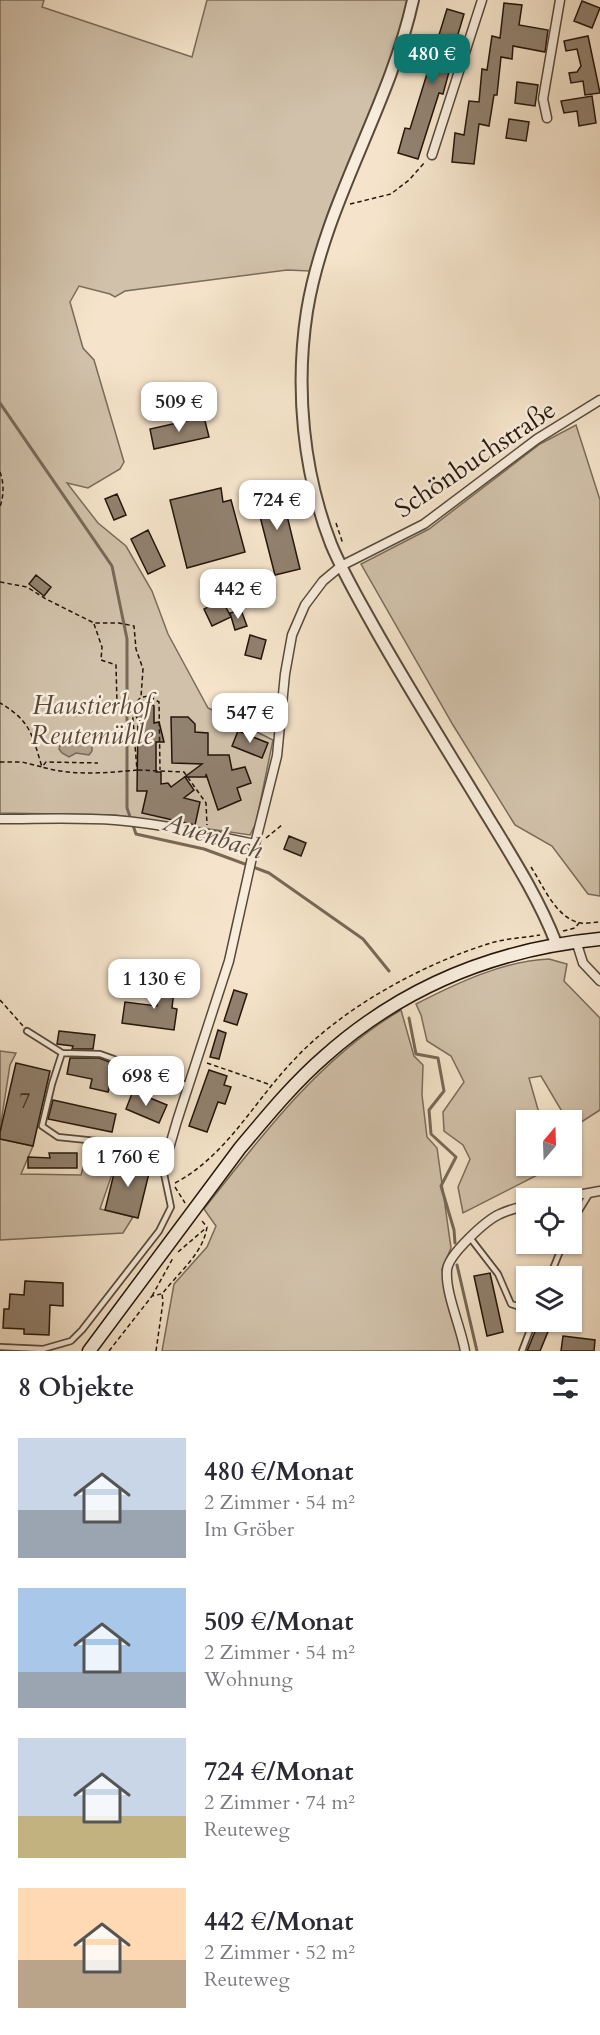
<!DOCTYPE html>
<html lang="de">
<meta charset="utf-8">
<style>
body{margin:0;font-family:Cardo,serif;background:#f7f7f7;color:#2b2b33;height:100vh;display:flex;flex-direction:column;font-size:22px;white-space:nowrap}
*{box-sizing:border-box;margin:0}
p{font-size:20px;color:#7c7c81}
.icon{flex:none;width:33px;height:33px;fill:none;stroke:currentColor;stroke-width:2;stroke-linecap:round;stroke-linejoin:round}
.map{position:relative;height:1351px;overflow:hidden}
.side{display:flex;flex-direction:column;background:#fff;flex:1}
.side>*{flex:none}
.needle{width:39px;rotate:19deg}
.controls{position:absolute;left:516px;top:1110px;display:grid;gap:12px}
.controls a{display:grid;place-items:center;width:66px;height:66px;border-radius:0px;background:#fff;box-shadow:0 2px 4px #0004;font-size:30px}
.price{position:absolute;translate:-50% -51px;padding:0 14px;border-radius:12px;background:#fff;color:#222;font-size:20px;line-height:39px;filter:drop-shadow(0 2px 3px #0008)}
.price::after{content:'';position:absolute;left:50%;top:36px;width:18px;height:14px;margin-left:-9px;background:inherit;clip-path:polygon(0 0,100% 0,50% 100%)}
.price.selected{background:#0f766e;color:#fff}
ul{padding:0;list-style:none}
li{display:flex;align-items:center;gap:18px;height:150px;padding:0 18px}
li span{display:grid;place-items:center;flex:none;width:168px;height:120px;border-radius:0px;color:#555}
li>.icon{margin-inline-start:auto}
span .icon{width:72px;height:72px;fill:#fffc;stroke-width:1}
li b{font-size:26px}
h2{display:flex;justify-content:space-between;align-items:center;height:72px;padding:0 18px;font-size:26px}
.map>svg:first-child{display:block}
</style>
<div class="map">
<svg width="600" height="1351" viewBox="0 0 600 1351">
<rect width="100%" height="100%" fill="#f5e4cb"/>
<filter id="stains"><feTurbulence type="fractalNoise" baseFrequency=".00333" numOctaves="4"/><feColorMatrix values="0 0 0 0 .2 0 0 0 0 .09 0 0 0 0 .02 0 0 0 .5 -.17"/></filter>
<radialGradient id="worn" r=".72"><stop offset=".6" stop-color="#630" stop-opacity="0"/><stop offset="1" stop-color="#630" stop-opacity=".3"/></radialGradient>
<path fill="#d1c1aa" stroke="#7a6c5a" stroke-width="1.5" d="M 0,0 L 44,0 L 42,7 L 192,57 L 207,0 L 407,0 C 391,74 356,140 329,210 C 322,230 316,251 310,271 L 287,270 L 125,291 L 115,297 L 110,294 L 79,286 L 70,302 L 83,348 L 94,360 L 124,462 L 120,469 L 88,488 L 67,483 L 98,523 L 126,546 L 152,591 L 168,634 L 208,708 L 273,740 L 256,823 L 250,835 L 115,815 L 0,813 Z
M 576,425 L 600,500 L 600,896 L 588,894 L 552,846 L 515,825 L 453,725 L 361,564 L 429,529 L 540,444 Z
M 549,959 L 567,964 L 564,981 L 600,1018 L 600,1110 L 572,1128 L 572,1120 L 567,1120 L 541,1076 L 529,1078 L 541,1120 L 526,1120 L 526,1166 L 553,1166 L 553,1167 L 463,1213 L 458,1187 L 470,1159 L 463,1145 L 444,1131 L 443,1112 L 464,1082 L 451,1056 L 427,1041 L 421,1015 L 416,1004 C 457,983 503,961 549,959 Z
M 401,1010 L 414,1056 L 423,1065 L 422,1095 L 427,1137 L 437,1148 L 451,1248 L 442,1269 L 462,1351 L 162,1351 L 174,1284 L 207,1247 L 216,1226 L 204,1209 C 261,1136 321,1057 401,1010 Z
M 0,1051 L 16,1053 L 10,1065 L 0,1129 Z
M 0,1139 L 33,1146 L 21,1174 L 81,1175 L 87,1153 L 118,1157 L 100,1209 L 133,1217 L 123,1233 L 0,1240 Z"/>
<path fill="#ae9e8a" stroke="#776857" stroke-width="1.5" d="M 72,734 C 84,735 93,738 92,751 L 89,755 L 76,753 L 69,757 L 62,753 L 59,749 L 62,737 Z"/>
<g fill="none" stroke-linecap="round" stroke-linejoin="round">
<path stroke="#776857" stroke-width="3" d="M 0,403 L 112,566 L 127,639 L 127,808 L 136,834 L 204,849 L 269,873 L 363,939 L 389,971
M 409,1018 L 416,1054 L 438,1058 L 444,1091 L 429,1110 L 431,1134 L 456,1157 L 441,1186 L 454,1230 L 455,1243
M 457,1265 L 477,1351"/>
</g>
<path fill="#91816f" stroke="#24160b" stroke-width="1.5" d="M 582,1 L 600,8 L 592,28 L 574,21 Z
M 504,3 L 522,5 L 519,25 L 548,30 L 545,52 L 513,46 L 512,59 L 501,57 L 497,95 L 494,95 L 489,126 L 479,124 L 474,164 L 452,162 L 455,133 L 464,135 L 469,101 L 479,102 L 482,69 L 487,70 L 492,36 L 500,38 Z
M 447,9 L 464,14 L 447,71 L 449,72 L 443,94 L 439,93 L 418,159 L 398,153 L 405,128 L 410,129 Z
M 588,36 L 600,93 L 585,95 L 583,81 L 571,83 L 569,73 L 577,72 L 581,66 L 577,49 L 566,51 L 564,41 Z
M 517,82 L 538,85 L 535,106 L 515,103 Z
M 592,96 L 596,123 L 579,126 L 577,111 L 564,113 L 561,101 Z
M 509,119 L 529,122 L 526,141 L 506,138 Z
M 204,417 L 209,437 L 154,449 L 150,429 Z
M 280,487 L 300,569 L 275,575 L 254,493 Z
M 221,488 L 223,502 L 231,500 L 245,552 L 187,568 L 170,500 Z
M 117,494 L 126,515 L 114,520 L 105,499 Z
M 148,530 L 165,566 L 148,574 L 131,539 Z
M 36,575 L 51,587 L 44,596 L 29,584 Z
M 222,600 L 231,617 L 212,626 L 204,609 Z
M 241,610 L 247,626 L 235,630 L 230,613 Z
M 250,635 L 266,640 L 261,659 L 245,655 Z
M 144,701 L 151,703 L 154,706 L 154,723 L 159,722 L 164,742 L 156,742 L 156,772 L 161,772 L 161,784 L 168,783 L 171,787 L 202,764 L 172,763 L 171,717 L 188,717 L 195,724 L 195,732 L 208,733 L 208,755 L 229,755 L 232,770 L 245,767 L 251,783 L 237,788 L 241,800 L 218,810 L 206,774 L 206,777 L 185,777 L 194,790 L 184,798 L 200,802 L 195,825 L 142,813 L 147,791 L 137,791 L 138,720 L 134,712 L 136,704 Z
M 238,731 L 268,743 L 262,758 L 232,746 Z
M 289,836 L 306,843 L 301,856 L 284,849 Z
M 159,981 L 175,982 L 172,1008 L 177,1009 L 174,1030 L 122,1023 L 125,1002 L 157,1006 Z
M 234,990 L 247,994 L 237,1025 L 224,1021 Z
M 218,1030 L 226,1033 L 219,1059 L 210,1057 Z
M 59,1031 L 95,1035 L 93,1049 L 72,1049 L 73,1046 L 57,1044 Z
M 70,1058 L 99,1058 L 115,1064 L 108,1092 L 90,1088 L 92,1079 L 67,1074 Z
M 16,1063 L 50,1071 L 33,1146 L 0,1139 L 0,1132 Z
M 209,1070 L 227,1076 L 224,1085 L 231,1087 L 225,1104 L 218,1102 L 207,1132 L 189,1126 Z
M 133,1091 L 167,1105 L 159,1123 L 126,1109 Z
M 53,1100 L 116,1114 L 112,1132 L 48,1119 Z
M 49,1153 L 77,1153 L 77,1168 L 28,1168 L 28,1157 L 50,1158 Z
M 118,1157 L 151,1165 L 138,1218 L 105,1210 Z
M 490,1273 L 503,1332 L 487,1336 L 474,1276 Z
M 25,1281 L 63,1283 L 63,1306 L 50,1305 L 49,1335 L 24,1334 L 24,1329 L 3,1328 L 4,1309 L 9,1309 L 10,1294 L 24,1295 Z
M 539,1322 L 552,1322 L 540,1351 L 527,1351 Z
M 563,1336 L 595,1340 L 594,1351 L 561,1351 Z"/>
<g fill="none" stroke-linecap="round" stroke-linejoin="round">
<defs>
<path id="service" d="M 27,1031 L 62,1053 L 100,1054 L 189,1086
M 62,1053 L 52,1084 L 42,1126 L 58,1137 L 116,1143 L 139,1142 L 167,1153
M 572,1222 L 590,1193
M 471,1239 L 498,1274 L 511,1304 L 526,1309
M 550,1276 L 563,1244
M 0,1347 L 43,1349 L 71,1341 L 82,1330 L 159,1231 L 171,1207 L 163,1169
M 522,1351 L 533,1322"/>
<path id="minor" d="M 547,118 L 543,99 L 560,0
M 432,155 L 482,0
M 0,819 C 38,819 77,817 115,820 C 162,824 208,834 255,844
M 576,941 L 583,963 L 600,981
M 163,1169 L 177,1121 L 229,961 L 255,844 L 277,756 L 285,674 L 292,635 L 305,605 L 323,581 L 341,566 L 424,524 L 537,439 L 600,400
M 561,1198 L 600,1191
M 465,1351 C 461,1327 445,1293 447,1270 C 448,1255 486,1220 500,1214 C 508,1210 518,1208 526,1205"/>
<path id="tertiary" d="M 413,0 C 389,108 325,202 307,311 C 295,388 303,472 331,544 C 343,573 359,600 374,627 C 410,691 450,754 488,817 C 513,858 539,899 556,943"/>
<path id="secondary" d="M 89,1351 L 240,1148 C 267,1116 293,1084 324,1057 C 402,987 496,949 600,939"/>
</defs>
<use href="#service" stroke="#584a3b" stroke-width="8"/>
<use href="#minor" stroke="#584a3b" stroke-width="11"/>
<use href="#tertiary" stroke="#584a3b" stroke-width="14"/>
<use href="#secondary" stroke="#24160b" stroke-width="15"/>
<path stroke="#24160b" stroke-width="1.5" stroke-dasharray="4.5 3" stroke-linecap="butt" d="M 350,204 L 391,194 L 409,180 L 425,162
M 0,472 C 4,483 4,495 0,507
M 336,523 L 343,544
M 0,582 L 27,587 L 46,599 L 94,623 L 119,623 L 134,626 L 136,649 L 143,669 L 141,697 L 132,707 L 137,770 C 106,773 72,776 42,767 C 32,735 31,721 0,703
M 94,624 L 102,647 L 101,660 L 116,665 L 117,704
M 143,697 L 149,696 L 159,702 L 160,770
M 0,762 L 22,762 L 42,767 L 46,762 L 98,763
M 138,770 L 184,772 L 206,803 L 207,825
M 266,838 L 282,825
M 531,867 C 543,885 556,919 581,923 C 587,924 594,922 600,922
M 563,931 L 575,928 L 579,923
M 0,1000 L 23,1026
M 207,1063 L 271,1085
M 175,1183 C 226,1156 253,1103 292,1062 C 340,1009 422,964 491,943 C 507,938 524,938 540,935
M 175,1187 L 185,1203
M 178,1252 L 206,1228
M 152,1296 L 173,1258
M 109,1351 L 152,1296 L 161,1294
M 156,1351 L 163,1302 L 162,1294 C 178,1273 203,1254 207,1227 L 202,1221"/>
<use href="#service" stroke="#f8eddd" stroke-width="4.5"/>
<use href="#minor" stroke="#f8eddd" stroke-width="8"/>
<use href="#tertiary" stroke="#f8eddd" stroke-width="10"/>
<use href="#secondary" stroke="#f8eddd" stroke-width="12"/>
</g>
<g text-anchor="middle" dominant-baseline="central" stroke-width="5" stroke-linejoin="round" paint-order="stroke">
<g font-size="22" fill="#3f3124">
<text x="25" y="1101">7</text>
</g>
<g font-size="26" fill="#24160b" stroke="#f8eddd">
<text transform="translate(475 459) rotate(-34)">Schönbuchstraße</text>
</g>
<g font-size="26" font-style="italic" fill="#58493b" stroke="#f8eddd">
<text x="92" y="705">Haustierhof<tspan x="92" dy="30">Reutemühle</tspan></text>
</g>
<g font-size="27" font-style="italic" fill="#5b4c3e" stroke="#f8eddd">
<text transform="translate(213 836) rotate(17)">Auenbach</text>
</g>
</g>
<rect width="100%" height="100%" filter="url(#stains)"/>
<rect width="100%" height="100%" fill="url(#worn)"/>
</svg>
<div class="controls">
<a><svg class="needle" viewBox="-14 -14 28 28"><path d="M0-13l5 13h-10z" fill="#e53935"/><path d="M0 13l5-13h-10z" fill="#7c7c81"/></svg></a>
<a><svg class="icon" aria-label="locate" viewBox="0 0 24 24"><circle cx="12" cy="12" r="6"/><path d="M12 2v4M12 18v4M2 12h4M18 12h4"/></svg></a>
<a><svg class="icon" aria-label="layers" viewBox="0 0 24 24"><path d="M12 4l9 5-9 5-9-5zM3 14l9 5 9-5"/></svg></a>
</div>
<b class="price selected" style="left:432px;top:85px">480 €</b>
<b class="price" style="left:179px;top:433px">509 €</b>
<b class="price" style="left:277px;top:531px">724 €</b>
<b class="price" style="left:238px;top:620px">442 €</b>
<b class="price" style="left:250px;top:744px">547 €</b>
<b class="price" style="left:154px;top:1010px">1 130 €</b>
<b class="price" style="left:146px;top:1107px">698 €</b>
<b class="price" style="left:128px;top:1188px">1 760 €</b>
</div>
<section class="side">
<h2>8 Objekte<svg class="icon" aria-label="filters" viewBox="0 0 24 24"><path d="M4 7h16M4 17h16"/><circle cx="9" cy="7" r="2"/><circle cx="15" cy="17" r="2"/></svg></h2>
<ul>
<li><span style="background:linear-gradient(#c9d6e8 60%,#9aa5b1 0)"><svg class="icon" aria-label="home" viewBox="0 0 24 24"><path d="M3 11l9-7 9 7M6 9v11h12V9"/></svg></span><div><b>480 €/Monat</b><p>2 Zimmer · 54 m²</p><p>Im Gröber</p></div></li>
<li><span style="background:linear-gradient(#a9c7e8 70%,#9aa5b1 0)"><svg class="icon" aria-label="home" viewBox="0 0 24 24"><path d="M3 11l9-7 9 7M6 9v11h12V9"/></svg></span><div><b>509 €/Monat</b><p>2 Zimmer · 54 m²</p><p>Wohnung</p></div></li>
<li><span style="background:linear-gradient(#c9d6e8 65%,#c2b280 0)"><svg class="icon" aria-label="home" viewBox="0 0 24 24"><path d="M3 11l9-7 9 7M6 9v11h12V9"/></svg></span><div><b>724 €/Monat</b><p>2 Zimmer · 74 m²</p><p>Reuteweg</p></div></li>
<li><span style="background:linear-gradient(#ffd9b3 60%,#b9a48a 0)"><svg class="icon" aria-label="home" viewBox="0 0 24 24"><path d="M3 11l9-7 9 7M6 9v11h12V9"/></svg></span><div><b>442 €/Monat</b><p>2 Zimmer · 52 m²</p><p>Reuteweg</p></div></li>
</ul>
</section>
